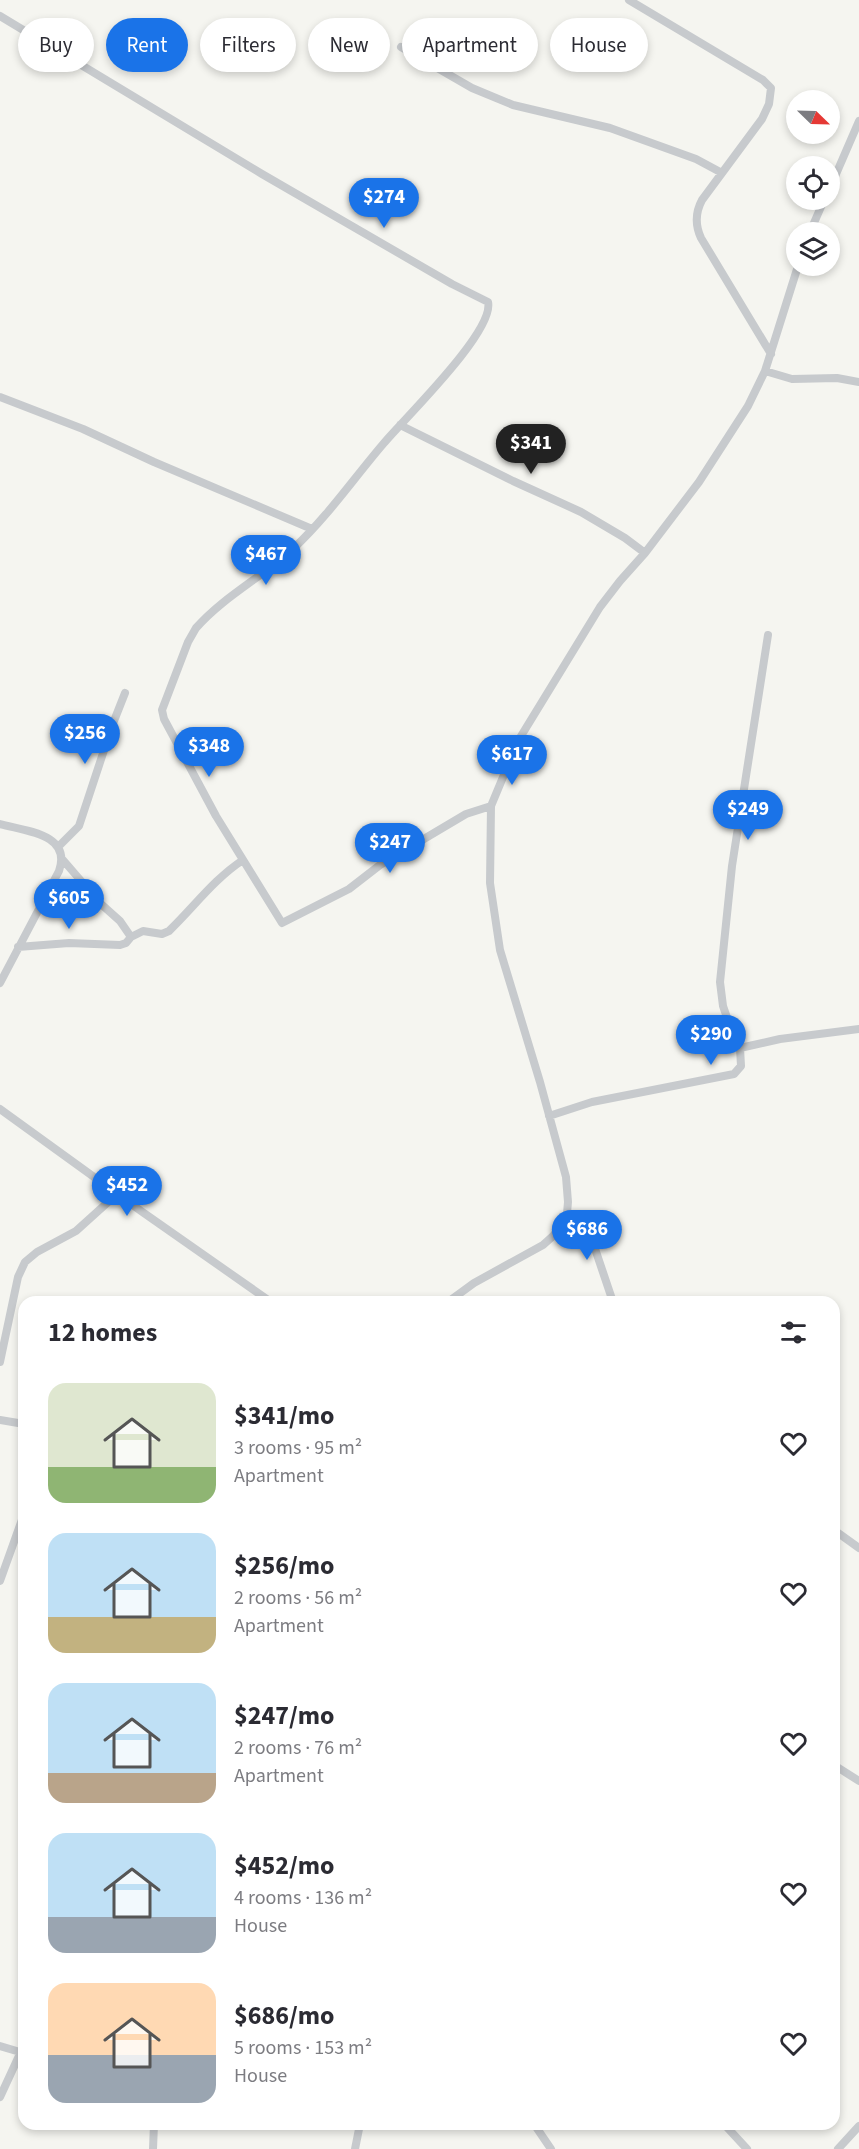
<!DOCTYPE html>
<meta charset="utf-8">
<style>
body{margin:0;font-family:"Source Sans 3",sans-serif;background:#f7f7f7;color:#2b2b33;height:100vh;display:flex;flex-direction:column;font-size:22px;white-space:nowrap}
*{box-sizing:border-box;margin:0}
p{font-size:20px;color:#7c7c81}
.icon{flex:none;width:33px;height:33px;fill:none;stroke:currentColor;stroke-width:2;stroke-linecap:round;stroke-linejoin:round}
.map{position:relative;flex:1;overflow:hidden}
.drawer{position:absolute;left:18px;top:1296px;width:822px;height:834px;display:flex;flex-direction:column;background:#fff;border-radius:18px;box-shadow:0 3px 9px #0003}
.drawer>*{flex:none}
.guide{position:absolute;left:18px;top:18px;width:824px;height:54px;display:flex;gap:12px}
.needle{width:39px;rotate:113deg}
.fabs{position:absolute;left:786px;top:90px;display:grid;gap:12px}
.fabs a{display:grid;place-items:center;width:54px;height:54px;border-radius:50%;background:#fff;box-shadow:0 3px 9px #0003;font-size:30px}
.price{position:absolute;translate:-50% -51px;padding:0 14px;border-radius:21px;background:#1a73e8;color:#fff;font-size:20px;line-height:39px;filter:drop-shadow(0 2px 3px #0008)}
.price::after{content:'';position:absolute;left:50%;top:36px;width:18px;height:14px;margin-left:-9px;background:inherit;clip-path:polygon(0 0,100% 0,50% 100%)}
.price.current{background:#222;color:#fff}
ul{padding:0;list-style:none}
li{display:flex;align-items:center;gap:18px;height:150px;padding:0 30px}
li span{display:grid;place-items:center;flex:none;width:168px;height:120px;border-radius:18px;color:#555}
li>.icon{margin-inline-start:auto}
span .icon{width:72px;height:72px;fill:#fffc;stroke-width:1}
li b{font-size:26px}
h2{display:flex;justify-content:space-between;align-items:center;height:72px;padding:0 30px;font-size:26px}
.pill{padding:0 21px;border-radius:27px;background:#fff;box-shadow:0 3px 9px #0003;font-size:21px;line-height:54px}
.pill.current{background:#1a73e8;color:#fff}
.map>svg:first-child{display:block}
</style>
<div class="map">
<svg width="859" height="2149" viewBox="0 0 859 2149">
<rect width="100%" height="100%" fill="#f5f5f0"/>
<g fill="none" stroke-linecap="round" stroke-linejoin="round">
<path stroke="#c7cacd" stroke-width="8" d="M 629,0 L 763,80 L 771,88 L 769,104 L 762,119 L 702,200 C 695,213 695,225 701,238 L 771,354
M 0,16 L 262,174 L 452,284 L 488,302 C 495,331 404,419 384,443 C 354,478 328,516 295,547 C 264,576 224,596 196,628 L 188,642 L 162,710 L 164,719 L 216,816 L 282,923 L 349,889 L 380,865 L 466,814 L 491,806
M 401,47 L 472,88 L 513,105 L 610,128 L 696,159 L 722,173
M 830,188 L 859,121
M 810,232 L 824,200
M 765,371 L 792,379 L 837,378 L 859,382
M 0,397 L 83,429 L 154,462 L 312,529
M 400,425 L 513,481 L 581,512 L 625,538 L 645,553
M 0,824 C 26,831 72,834 59,871 L 0,983
M 59,846 L 79,826 L 112,726 L 125,693
M 63,860 L 101,904 L 120,921 L 131,937 L 143,931 L 162,934 L 169,931 C 194,907 214,879 243,860
M 18,947 L 69,943 L 120,945 L 126,943 L 131,937
M 740,1048 L 733,1035 L 723,1006 L 720,982 L 732,866 L 768,635
M 0,1109 L 141,1211 L 271,1302
M 549,1116 L 592,1102 L 734,1074 L 741,1066 L 740,1048 L 780,1039 L 859,1029
M 567,1213 L 577,1216 L 587,1225 L 613,1302
M 448,1302 L 474,1283 L 543,1245 L 553,1236 L 561,1225 L 567,1213 L 568,1202 L 566,1177 L 540,1082 L 500,950 L 490,883 L 491,806 L 518,741 L 600,607 L 620,581 L 645,553 L 699,482 L 748,406 L 765,371 L 798,266
M 0,1362 L 18,1277 L 25,1262 L 37,1252 L 76,1231 L 117,1194
M 0,1420 L 24,1424
M 834,1530 L 859,1548
M 0,1581 L 24,1514
M 834,1765 L 859,1781
M 0,2046 L 20,2052
M 0,2097 L 24,2045
M 534,2124 L 551,2149
M 724,2124 L 747,2149
M 153,2149 L 154,2124
M 355,2149 L 360,2124
M 838,2149 L 859,2126"/>
</g>
</svg>
<div class="fabs">
<a><svg class="needle" viewBox="-14 -14 28 28"><path d="M0-13l5 13h-10z" fill="#e53935"/><path d="M0 13l5-13h-10z" fill="#7c7c81"/></svg></a>
<a><svg class="icon" aria-label="locate" viewBox="0 0 24 24"><circle cx="12" cy="12" r="6"/><path d="M12 2v4M12 18v4M2 12h4M18 12h4"/></svg></a>
<a><svg class="icon" aria-label="layers" viewBox="0 0 24 24"><path d="M12 4l9 5-9 5-9-5zM3 14l9 5 9-5"/></svg></a>
</div>
<b class="price" style="left:384px;top:229px">$274</b>
<b class="price current" style="left:531px;top:475px">$341</b>
<b class="price" style="left:266px;top:586px">$467</b>
<b class="price" style="left:85px;top:765px">$256</b>
<b class="price" style="left:209px;top:778px">$348</b>
<b class="price" style="left:512px;top:786px">$617</b>
<b class="price" style="left:748px;top:841px">$249</b>
<b class="price" style="left:390px;top:874px">$247</b>
<b class="price" style="left:69px;top:930px">$605</b>
<b class="price" style="left:711px;top:1066px">$290</b>
<b class="price" style="left:127px;top:1217px">$452</b>
<b class="price" style="left:587px;top:1261px">$686</b>
<div class="guide">
<a class="pill">Buy</a>
<a class="pill current">Rent</a>
<a class="pill">Filters</a>
<a class="pill">New</a>
<a class="pill">Apartment</a>
<a class="pill">House</a>
</div>
<section class="drawer">
<h2>12 homes<svg class="icon" aria-label="filters" viewBox="0 0 24 24"><path d="M4 7h16M4 17h16"/><circle cx="9" cy="7" r="2"/><circle cx="15" cy="17" r="2"/></svg></h2>
<ul>
<li><span style="background:linear-gradient(#dfe7d0 70%,#8fb573 0)"><svg class="icon" aria-label="home" viewBox="0 0 24 24"><path d="M3 11l9-7 9 7M6 9v11h12V9"/></svg></span><div><b>$341/mo</b><p>3 rooms · 95 m²</p><p>Apartment</p></div><svg class="icon" aria-label="heart" viewBox="0 0 24 24"><path d="M12 20l-8-8c-3-5 5-10 8-4 3-6 11-1 8 4z"/></svg></li>
<li><span style="background:linear-gradient(#bfe0f5 70%,#c2b280 0)"><svg class="icon" aria-label="home" viewBox="0 0 24 24"><path d="M3 11l9-7 9 7M6 9v11h12V9"/></svg></span><div><b>$256/mo</b><p>2 rooms · 56 m²</p><p>Apartment</p></div><svg class="icon" aria-label="heart" viewBox="0 0 24 24"><path d="M12 20l-8-8c-3-5 5-10 8-4 3-6 11-1 8 4z"/></svg></li>
<li><span style="background:linear-gradient(#bfe0f5 75%,#b9a48a 0)"><svg class="icon" aria-label="home" viewBox="0 0 24 24"><path d="M3 11l9-7 9 7M6 9v11h12V9"/></svg></span><div><b>$247/mo</b><p>2 rooms · 76 m²</p><p>Apartment</p></div><svg class="icon" aria-label="heart" viewBox="0 0 24 24"><path d="M12 20l-8-8c-3-5 5-10 8-4 3-6 11-1 8 4z"/></svg></li>
<li><span style="background:linear-gradient(#bfe0f5 70%,#9aa5b1 0)"><svg class="icon" aria-label="home" viewBox="0 0 24 24"><path d="M3 11l9-7 9 7M6 9v11h12V9"/></svg></span><div><b>$452/mo</b><p>4 rooms · 136 m²</p><p>House</p></div><svg class="icon" aria-label="heart" viewBox="0 0 24 24"><path d="M12 20l-8-8c-3-5 5-10 8-4 3-6 11-1 8 4z"/></svg></li>
<li><span style="background:linear-gradient(#ffd9b3 60%,#9aa5b1 0)"><svg class="icon" aria-label="home" viewBox="0 0 24 24"><path d="M3 11l9-7 9 7M6 9v11h12V9"/></svg></span><div><b>$686/mo</b><p>5 rooms · 153 m²</p><p>House</p></div><svg class="icon" aria-label="heart" viewBox="0 0 24 24"><path d="M12 20l-8-8c-3-5 5-10 8-4 3-6 11-1 8 4z"/></svg></li>
</ul>
</section>
</div>
